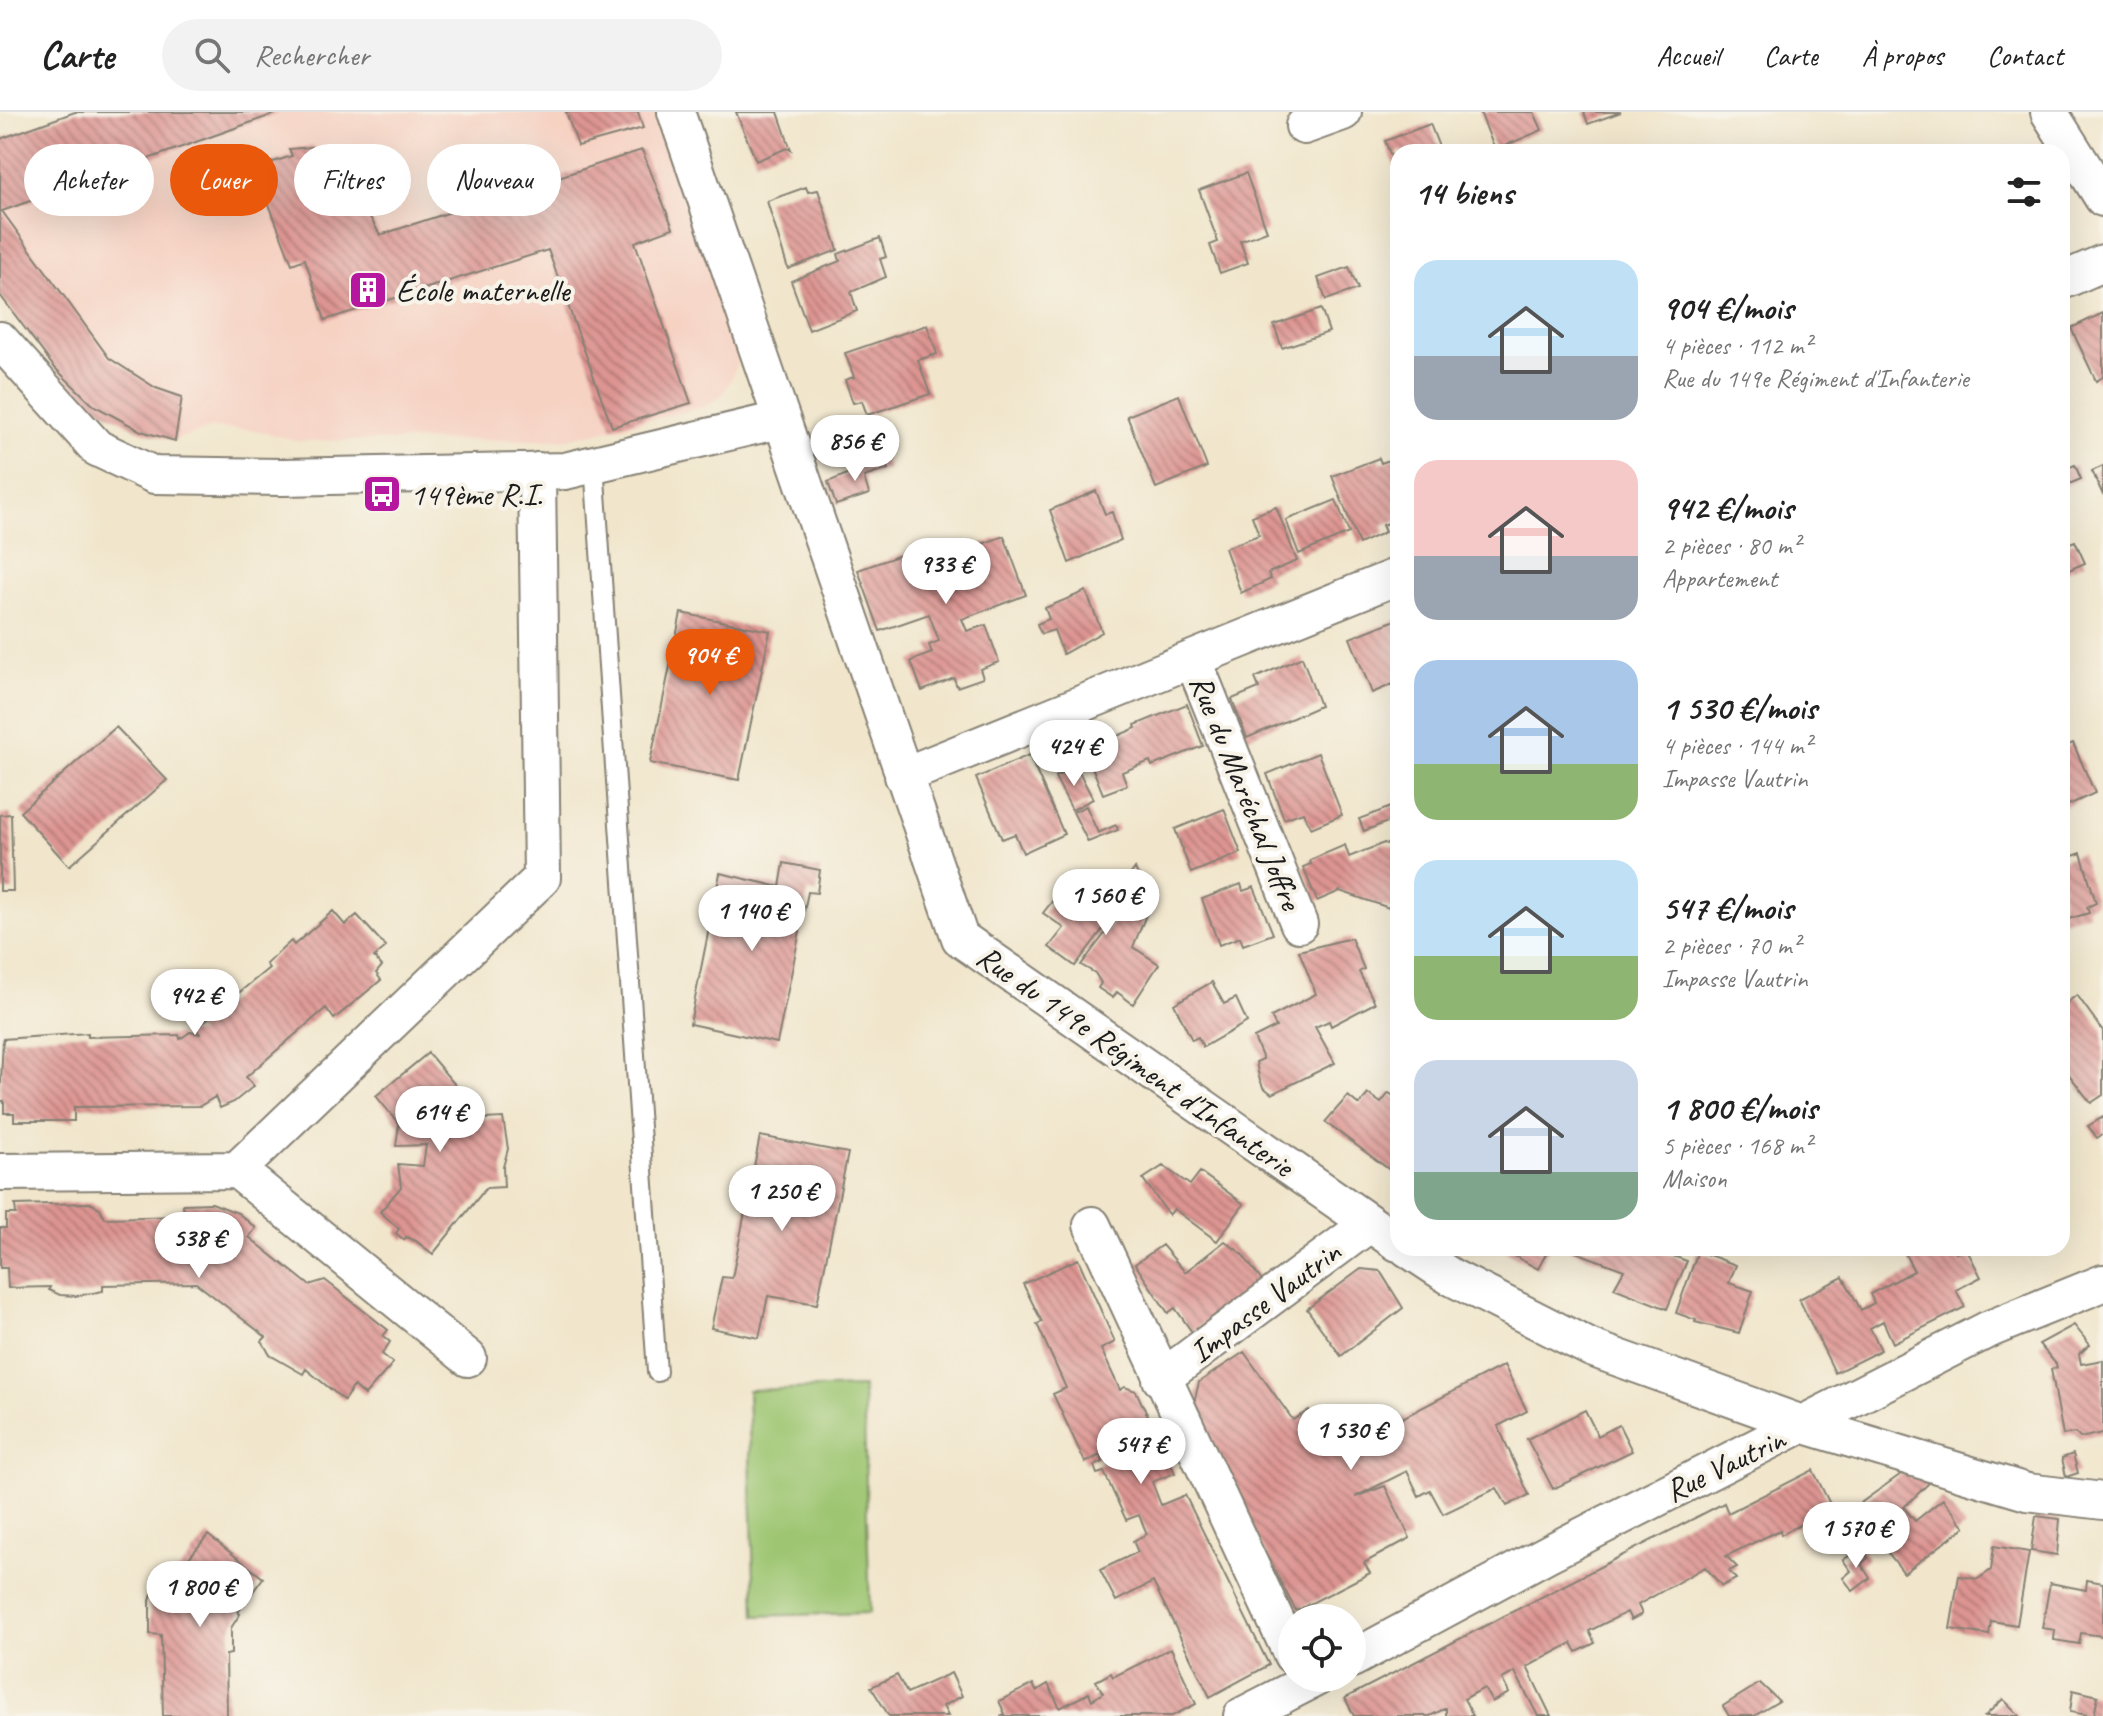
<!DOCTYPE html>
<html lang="fr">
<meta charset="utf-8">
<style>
body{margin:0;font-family:Caveat,sans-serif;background:#f2f2f2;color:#222;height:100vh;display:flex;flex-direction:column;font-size:30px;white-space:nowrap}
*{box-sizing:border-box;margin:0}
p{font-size:26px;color:#767676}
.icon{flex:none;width:44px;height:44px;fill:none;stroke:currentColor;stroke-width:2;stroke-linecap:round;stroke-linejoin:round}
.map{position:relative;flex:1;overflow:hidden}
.details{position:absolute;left:1390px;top:32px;width:680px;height:1112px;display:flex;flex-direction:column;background:#fff;border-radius:24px;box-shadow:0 8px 32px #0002}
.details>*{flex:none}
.hud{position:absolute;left:24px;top:32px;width:760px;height:72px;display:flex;gap:16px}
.fabs{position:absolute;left:1278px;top:1492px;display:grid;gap:16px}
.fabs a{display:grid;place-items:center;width:88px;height:88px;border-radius:50%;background:#fff;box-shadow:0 8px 32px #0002;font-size:40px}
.price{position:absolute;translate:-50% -68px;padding:0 18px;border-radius:28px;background:#fff;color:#222;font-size:26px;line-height:52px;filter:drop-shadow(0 2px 4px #0008)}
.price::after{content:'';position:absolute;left:50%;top:48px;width:24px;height:18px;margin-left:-12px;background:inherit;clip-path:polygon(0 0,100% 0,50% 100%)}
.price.selected{background:#ea580c;color:#fff}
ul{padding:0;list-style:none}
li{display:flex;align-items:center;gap:24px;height:200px;padding:0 24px}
li span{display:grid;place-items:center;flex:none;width:224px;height:160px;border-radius:24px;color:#555}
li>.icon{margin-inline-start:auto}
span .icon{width:96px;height:96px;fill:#fffc;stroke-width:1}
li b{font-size:34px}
h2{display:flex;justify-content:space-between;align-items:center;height:96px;padding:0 24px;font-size:34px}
.pill{padding:0 28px;border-radius:36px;background:#fff;box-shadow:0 8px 32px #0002;font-size:28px;line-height:72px}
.pill.selected{background:#ea580c;color:#fff}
header{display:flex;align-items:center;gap:48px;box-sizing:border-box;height:112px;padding:0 40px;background:#fff;border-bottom:2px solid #e0e0e0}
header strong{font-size:38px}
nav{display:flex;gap:44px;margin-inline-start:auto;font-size:28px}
.search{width:560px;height:72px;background:#f2f2f2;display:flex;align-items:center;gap:20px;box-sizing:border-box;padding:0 28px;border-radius:44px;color:#767676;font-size:30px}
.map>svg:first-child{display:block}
</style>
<header>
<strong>Carte</strong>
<div class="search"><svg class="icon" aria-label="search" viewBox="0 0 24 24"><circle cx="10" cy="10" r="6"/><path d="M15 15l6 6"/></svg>Rechercher</div>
<nav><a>Accueil</a><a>Carte</a><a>À propos</a><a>Contact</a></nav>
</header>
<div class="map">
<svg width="2103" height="1604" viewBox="0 0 2103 1604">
<defs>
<pattern id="building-back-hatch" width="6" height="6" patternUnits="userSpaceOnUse" patternTransform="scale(2)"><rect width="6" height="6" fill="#dd9592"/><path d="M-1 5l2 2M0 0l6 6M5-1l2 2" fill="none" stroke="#b27976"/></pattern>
</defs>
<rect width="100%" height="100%" fill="#f7f3e8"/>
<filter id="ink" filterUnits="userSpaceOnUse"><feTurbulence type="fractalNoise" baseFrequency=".0125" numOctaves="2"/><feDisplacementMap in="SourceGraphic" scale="16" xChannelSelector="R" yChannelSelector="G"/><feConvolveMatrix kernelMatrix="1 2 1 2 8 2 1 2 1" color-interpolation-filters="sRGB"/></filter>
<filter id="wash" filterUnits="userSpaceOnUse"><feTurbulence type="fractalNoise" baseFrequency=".006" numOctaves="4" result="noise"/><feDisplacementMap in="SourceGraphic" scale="32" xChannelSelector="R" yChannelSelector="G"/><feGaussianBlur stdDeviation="1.8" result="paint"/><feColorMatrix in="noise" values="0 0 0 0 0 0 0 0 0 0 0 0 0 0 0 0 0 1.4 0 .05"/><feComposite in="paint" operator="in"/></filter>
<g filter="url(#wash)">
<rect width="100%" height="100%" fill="#f1e6cc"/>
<path fill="#f6d2c3" d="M 75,0 L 657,0 L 734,225 L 739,246 L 732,266 L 722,283 L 705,295 L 563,328 L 299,329 L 254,318 L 212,316 L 174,328 L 144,319 L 93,292 L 72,274 L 0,185 L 0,27 Z"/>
<path fill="#9ec672" stroke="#5d7147" stroke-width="2" d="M 863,1275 L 870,1501 L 755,1504 L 748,1278 Z"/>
<g id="blocks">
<path fill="url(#building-back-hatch)" d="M 75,0 L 280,0 L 2,99 L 109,246 L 156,276 L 182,285 L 175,329 L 141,319 L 93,293 L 54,255 L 0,183 L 0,27 Z
M 566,0 L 638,0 L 643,16 L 578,34 Z
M 736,0 L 778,0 L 791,38 L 787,36 L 756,49 Z
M 1480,0 L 1534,0 L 1542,18 L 1495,38 Z
M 1584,0 L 1621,0 L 1588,12 Z
M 1430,12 L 1441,40 L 1398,40 L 1398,63 L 1385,29 Z
M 311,35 L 329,42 L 340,52 L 380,123 L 642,38 L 673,116 L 635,130 L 691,291 L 612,315 L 548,138 L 325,208 L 305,147 L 292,152 L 255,56 L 292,44 L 289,37 Z
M 1246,61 L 1267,119 L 1240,129 L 1248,151 L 1220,161 L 1210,133 L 1218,130 L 1199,78 Z
M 806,75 L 808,80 L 818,78 L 838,138 L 788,157 L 767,89 Z
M 880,126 L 886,145 L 880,147 L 886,165 L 851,180 L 857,199 L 809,218 L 791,169 L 840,149 L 838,142 Z
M 1349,155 L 1358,177 L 1326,188 L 1318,166 Z
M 1321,197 L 1329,220 L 1282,236 L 1274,213 Z
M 2103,201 L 2103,265 L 2096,269 L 2071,216 Z
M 927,213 L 937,242 L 918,248 L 930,282 L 867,303 L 862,289 L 853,291 L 845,268 L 854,265 L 845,241 Z
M 1179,283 L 1207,355 L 1156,376 L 1127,304 Z
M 1398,345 L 1398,408 L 1382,413 L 1385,420 L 1359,432 L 1332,364 L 1379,346 L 1381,351 Z
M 885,346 L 888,357 L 864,365 L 869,382 L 836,393 L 828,370 Z
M 2075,353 L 2081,367 L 2062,375 L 2062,358 Z
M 2103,354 L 2103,383 L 2092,359 Z
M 1096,379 L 1105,402 L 1112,400 L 1121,428 L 1069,451 L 1050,398 Z
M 1336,388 L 1349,421 L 1299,442 L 1286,408 Z
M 1276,395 L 1297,449 L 1268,461 L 1271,467 L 1241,481 L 1225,436 L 1259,423 L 1252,404 Z
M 1004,424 L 1026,483 L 962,507 L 967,519 L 986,513 L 999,550 L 980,557 L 983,566 L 957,575 L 954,566 L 922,579 L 911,549 L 932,541 L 929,533 L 939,529 L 929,502 L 880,519 L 858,458 L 909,440 L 914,457 Z
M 2075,429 L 2085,451 L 2062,461 L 2062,434 Z
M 1086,479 L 1102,520 L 1063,542 L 1054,518 L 1041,522 L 1037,512 L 1049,507 L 1045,496 Z
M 681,501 L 770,519 L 739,668 L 650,651 Z
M 1398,507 L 1398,570 L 1372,581 L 1350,526 Z
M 1302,545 L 1320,594 L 1247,626 L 1232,587 L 1259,576 L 1255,566 Z
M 1187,592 L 1203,634 L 1152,654 L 1150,649 L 1122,660 L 1127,673 L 1103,682 L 1089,647 L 1119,634 L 1115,625 L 1136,616 L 1135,613 Z
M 116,615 L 167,668 L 69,754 L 20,700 Z
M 2073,631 L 2095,681 L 2062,696 L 2062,636 Z
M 1318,641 L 1342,703 L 1311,716 L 1303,700 L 1284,707 L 1267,662 Z
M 1029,643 L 1064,722 L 1023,741 L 1015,722 L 1002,727 L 976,666 Z
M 1076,654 L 1093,687 L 1072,698 L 1055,665 Z
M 1396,693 L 1398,706 L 1364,719 L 1359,707 Z
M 1086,694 L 1098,721 L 1116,713 L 1118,718 L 1088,730 L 1073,700 Z
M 1224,697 L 1241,741 L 1191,761 L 1175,717 Z
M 11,702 L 13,779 L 0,779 L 0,703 Z
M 1384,731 L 1398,736 L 1398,790 L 1395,798 L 1340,779 L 1317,789 L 1303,755 L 1311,752 L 1310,748 L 1345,733 L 1349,745 Z
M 2081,741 L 2096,791 L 2087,795 L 2089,801 L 2062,809 L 2062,748 Z
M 784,751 L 820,758 L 817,781 L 808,780 L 777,931 L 690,912 L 720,761 L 780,775 Z
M 1135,756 L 1150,793 L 1133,835 L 1159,852 L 1133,892 L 1117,880 L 1113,886 L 1098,876 L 1101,871 L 1095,861 L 1081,853 L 1115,808 L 1112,805 L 1075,854 L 1049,835 L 1064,816 L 1043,801 L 1054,787 L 1059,790 L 1069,777 L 1074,775 L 1105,799 Z
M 1241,772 L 1243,779 L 1254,775 L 1273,822 L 1243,833 L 1240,825 L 1219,833 L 1202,787 Z
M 333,799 L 345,813 L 357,803 L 386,835 L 374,845 L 382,854 L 376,861 L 381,868 L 334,907 L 326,896 L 246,965 L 254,974 L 234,990 L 220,996 L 215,985 L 200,994 L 74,995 L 74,1009 L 14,1009 L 14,1001 L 4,1001 L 4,989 L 0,989 L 3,927 L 88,921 L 88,925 L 179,923 L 180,927 L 190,920 L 200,922 L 196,916 L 269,856 L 266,852 L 291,829 L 294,833 Z
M 1351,826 L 1364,857 L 1359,860 L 1375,891 L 1331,914 L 1329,909 L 1315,915 L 1335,951 L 1272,982 L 1263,975 L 1259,965 L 1256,950 L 1263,947 L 1254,926 L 1276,915 L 1271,905 L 1316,882 L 1299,839 Z
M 1212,870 L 1224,892 L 1236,886 L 1247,910 L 1203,935 L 1198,925 L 1192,928 L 1174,892 Z
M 2077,883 L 2103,919 L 2103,983 L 2091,991 L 2067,960 L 2062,963 L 2062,894 Z
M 428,941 L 484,1007 L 503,1006 L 508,1037 L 503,1055 L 504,1075 L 486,1076 L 433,1142 L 416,1129 L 406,1125 L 404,1128 L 396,1121 L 399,1117 L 380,1100 L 401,1075 L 398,1052 L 423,1054 L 426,1033 L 396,1034 L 399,1012 L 376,984 Z
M 1389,981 L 1398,987 L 1398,1064 L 1325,1010 L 1348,984 L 1359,993 L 1368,982 L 1381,991 Z
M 2103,1005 L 2103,1022 L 2097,1026 L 2088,1014 Z
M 760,1024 L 848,1041 L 817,1192 L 768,1184 L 759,1226 L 711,1216 L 722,1165 L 732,1166 Z
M 1163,1054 L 1190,1073 L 1200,1060 L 1244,1092 L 1217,1129 L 1174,1097 L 1169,1103 L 1143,1067 Z
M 90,1091 L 100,1096 L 105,1106 L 184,1104 L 183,1092 L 212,1091 L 238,1101 L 256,1116 L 249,1125 L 309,1173 L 325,1168 L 388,1218 L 383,1224 L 390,1230 L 382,1242 L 393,1251 L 365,1283 L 354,1274 L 344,1288 L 306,1257 L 303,1262 L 270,1243 L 262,1229 L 266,1225 L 196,1171 L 103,1173 L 103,1179 L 77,1184 L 60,1183 L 49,1178 L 50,1175 L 8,1176 L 7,1156 L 0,1156 L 0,1116 L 6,1116 L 6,1102 L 16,1102 L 15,1093 Z
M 1225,1129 L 1242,1142 L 1262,1169 L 1192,1220 L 1175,1196 L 1168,1201 L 1135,1152 L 1162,1133 L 1185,1160 Z
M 1500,1136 L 1549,1136 L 1538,1157 Z
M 1565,1136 L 1663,1136 L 1662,1140 L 1687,1149 L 1667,1197 L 1614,1176 L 1624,1158 Z
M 1902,1136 L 1954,1136 L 1956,1141 L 1966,1136 L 1981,1165 L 1956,1178 L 1965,1195 L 1893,1231 L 1883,1209 L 1870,1216 L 1881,1238 L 1835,1261 L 1799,1187 L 1843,1165 L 1861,1198 L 1874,1191 L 1870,1182 L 1914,1159 Z
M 1698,1139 L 1736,1153 L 1729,1171 L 1753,1179 L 1739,1221 L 1695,1210 L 1696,1208 L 1676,1201 Z
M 1078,1147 L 1115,1230 L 1101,1237 L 1120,1278 L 1125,1275 L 1136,1279 L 1175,1361 L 1152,1370 L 1161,1393 L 1185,1383 L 1269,1553 L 1210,1585 L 1153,1470 L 1116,1489 L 1100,1458 L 1138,1440 L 1133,1429 L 1147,1422 L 1139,1403 L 1126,1408 L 1104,1360 L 1097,1362 L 1094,1354 L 1103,1350 L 1100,1343 L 1085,1351 L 1084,1348 L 1053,1282 L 1066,1276 L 1037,1212 L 1042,1210 L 1023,1172 Z
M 1361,1157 L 1380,1159 L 1403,1196 L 1341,1244 L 1307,1197 Z
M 2074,1213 L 2090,1233 L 2079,1242 L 2081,1252 L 2103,1248 L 2103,1321 L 2080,1326 L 2075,1321 L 2063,1323 L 2051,1257 L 2057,1256 L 2056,1252 L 2039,1232 Z
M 1244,1240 L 1293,1308 L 1309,1298 L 1333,1342 L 1504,1253 L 1527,1299 L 1498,1314 L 1529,1383 L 1507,1394 L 1497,1376 L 1443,1402 L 1430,1378 L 1419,1384 L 1407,1359 L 1355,1385 L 1385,1374 L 1410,1426 L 1364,1451 L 1370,1461 L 1296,1499 L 1248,1408 L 1194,1291 L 1199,1270 Z
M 1585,1298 L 1598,1324 L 1619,1313 L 1632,1339 L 1553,1377 L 1527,1327 Z
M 2073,1342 L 2078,1361 L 2066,1365 L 2062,1346 Z
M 1813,1358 L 1832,1396 L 1781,1423 L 1780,1418 L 1726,1444 L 1737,1455 L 1729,1459 L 1736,1467 L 1722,1474 L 1705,1455 L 1638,1493 L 1642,1502 L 1631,1508 L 1627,1500 L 1589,1519 L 1595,1531 L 1577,1540 L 1572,1531 L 1527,1555 L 1551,1604 L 1538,1604 L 1515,1560 L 1502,1567 L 1509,1581 L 1492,1590 L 1484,1576 L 1464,1587 L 1473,1604 L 1446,1604 L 1446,1596 L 1430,1604 L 1354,1604 L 1345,1586 L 1724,1391 L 1728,1401 Z
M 1901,1362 L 1930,1370 L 1904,1395 L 1915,1409 L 1943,1387 L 1965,1415 L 1904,1461 L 1883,1434 L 1895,1425 L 1883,1411 L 1863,1426 L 1844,1403 Z
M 2036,1404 L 2060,1407 L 2057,1443 L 2031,1439 Z
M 208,1423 L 263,1466 L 238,1500 L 240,1502 L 231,1516 L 231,1542 L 226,1543 L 227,1604 L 163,1604 L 161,1523 L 150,1522 L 150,1489 L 152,1482 L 164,1486 L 168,1471 Z
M 1994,1434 L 2029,1440 L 2017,1513 L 1991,1509 L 1989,1523 L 1950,1517 L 1959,1464 L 1978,1467 L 1991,1458 Z
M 1861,1436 L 1868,1446 L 1861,1452 L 1870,1466 L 1853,1479 L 1843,1466 L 1851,1459 L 1843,1448 Z
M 2087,1468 L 2103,1471 L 2103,1524 L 2081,1521 L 2079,1532 L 2054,1528 L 2055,1518 L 2042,1516 L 2050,1471 L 2086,1478 Z
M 1171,1536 L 1196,1592 L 1172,1604 L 1000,1604 L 1005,1602 L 999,1589 L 1033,1572 L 1036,1579 L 1048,1572 L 1060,1596 L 1089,1581 L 1092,1588 L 1103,1581 L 1096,1569 L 1111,1561 L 1113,1565 Z
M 951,1561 L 962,1584 L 943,1594 L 948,1604 L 889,1604 L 871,1575 L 897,1563 L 907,1581 Z
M 1760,1571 L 1779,1589 L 1754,1604 L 1729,1604 L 1723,1594 Z
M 2073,1578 L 2098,1584 L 2094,1604 L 2070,1600 Z
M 2003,1587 L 2020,1604 L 1985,1604 Z"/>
</g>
</g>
<g filter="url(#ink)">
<use href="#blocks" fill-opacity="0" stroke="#868174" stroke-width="2"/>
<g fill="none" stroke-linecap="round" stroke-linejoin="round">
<defs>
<path id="lane" d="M 594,352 L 657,1260"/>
<path id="street" d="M 676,0 L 960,826 L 1398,1131
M 2049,0 L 2103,86
M 1304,14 L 1343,0
M 2062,169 L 2103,151
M 0,228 L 97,336 L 154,363 L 283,365 L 565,359 L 779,308
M 1193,547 L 1299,812
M 903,664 L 1398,464
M 237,1058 L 468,1246
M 0,1060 L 237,1058 L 542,766 L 537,359
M 1092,1113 L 1292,1543
M 1407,1136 L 1451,1165 L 1591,1236 L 1805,1313 L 2027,1380 L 2103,1389
M 1161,1267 L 1369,1112
M 1352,1547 L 1549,1441 L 1987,1218 L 2103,1171
M 1242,1604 L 1316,1566"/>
</defs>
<use href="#lane" stroke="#868174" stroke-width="22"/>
<use href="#street" stroke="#868174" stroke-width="40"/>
<use href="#lane" stroke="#fff" stroke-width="18"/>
<use href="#street" stroke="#fff" stroke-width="36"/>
</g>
</g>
<defs>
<symbol id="building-square" viewBox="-11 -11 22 22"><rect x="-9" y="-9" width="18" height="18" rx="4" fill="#b5179e" stroke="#f7f3e8"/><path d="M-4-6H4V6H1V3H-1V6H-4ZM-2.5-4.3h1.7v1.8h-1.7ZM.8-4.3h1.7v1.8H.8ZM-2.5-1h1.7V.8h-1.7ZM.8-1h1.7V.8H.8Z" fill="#fff"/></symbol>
<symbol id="bus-square" viewBox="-11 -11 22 22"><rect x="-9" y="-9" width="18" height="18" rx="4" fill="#b5179e" stroke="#f7f3e8"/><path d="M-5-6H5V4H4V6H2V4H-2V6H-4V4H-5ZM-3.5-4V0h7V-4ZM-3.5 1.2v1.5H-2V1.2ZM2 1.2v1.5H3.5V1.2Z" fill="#fff"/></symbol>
</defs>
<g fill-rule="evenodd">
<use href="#building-square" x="346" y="156" width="44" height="44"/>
<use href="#bus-square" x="360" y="360" width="44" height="44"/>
</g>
<g text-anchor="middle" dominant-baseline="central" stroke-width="8" stroke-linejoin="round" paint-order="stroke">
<g font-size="32" fill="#1c1c1c" stroke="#f7f3e8" text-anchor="start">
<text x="396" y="178">École maternelle</text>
<text x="410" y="382">149ème R.I.</text>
</g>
<g font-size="32" fill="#1c1c1c" stroke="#f7f3e8">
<text transform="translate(1246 680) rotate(68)">Rue du Maréchal Joffre</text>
<text transform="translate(1135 949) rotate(35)">Rue du 149e Régiment d'Infanterie</text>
<text transform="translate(1265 1190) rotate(-37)">Impasse Vautrin</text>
<text transform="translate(1725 1353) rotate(-26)">Rue Vautrin</text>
</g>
</g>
</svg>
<div class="fabs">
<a><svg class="icon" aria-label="locate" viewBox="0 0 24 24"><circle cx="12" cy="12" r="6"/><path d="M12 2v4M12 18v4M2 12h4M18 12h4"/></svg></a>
</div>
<b class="price" style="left:855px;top:371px">856 €</b>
<b class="price" style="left:946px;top:494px">933 €</b>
<b class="price selected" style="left:710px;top:585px">904 €</b>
<b class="price" style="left:1074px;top:676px">424 €</b>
<b class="price" style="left:1106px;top:825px">1 560 €</b>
<b class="price" style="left:752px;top:841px">1 140 €</b>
<b class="price" style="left:195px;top:925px">942 €</b>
<b class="price" style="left:440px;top:1042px">614 €</b>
<b class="price" style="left:782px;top:1121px">1 250 €</b>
<b class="price" style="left:199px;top:1168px">538 €</b>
<b class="price" style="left:1351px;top:1360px">1 530 €</b>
<b class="price" style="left:1141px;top:1374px">547 €</b>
<b class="price" style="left:1856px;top:1458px">1 570 €</b>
<b class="price" style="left:200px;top:1517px">1 800 €</b>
<div class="hud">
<a class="pill">Acheter</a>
<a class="pill selected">Louer</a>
<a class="pill">Filtres</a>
<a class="pill">Nouveau</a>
</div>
<section class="details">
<h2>14 biens<svg class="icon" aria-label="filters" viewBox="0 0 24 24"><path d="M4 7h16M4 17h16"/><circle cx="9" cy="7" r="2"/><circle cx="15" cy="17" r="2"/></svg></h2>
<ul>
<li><span style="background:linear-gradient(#bfe0f5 60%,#9aa5b1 0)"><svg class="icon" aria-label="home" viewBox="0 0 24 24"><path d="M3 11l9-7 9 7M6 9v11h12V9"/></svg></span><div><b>904 €/mois</b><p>4 pièces · 112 m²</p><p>Rue du 149e Régiment d'Infanterie</p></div></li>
<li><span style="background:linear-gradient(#f6c9c9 60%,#9aa5b1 0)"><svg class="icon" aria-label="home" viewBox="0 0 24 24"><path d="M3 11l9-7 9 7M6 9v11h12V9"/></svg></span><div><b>942 €/mois</b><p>2 pièces · 80 m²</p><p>Appartement</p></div></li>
<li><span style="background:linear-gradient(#a9c7e8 65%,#8fb573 0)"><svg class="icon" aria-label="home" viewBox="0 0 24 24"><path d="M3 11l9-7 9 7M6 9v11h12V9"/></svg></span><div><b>1 530 €/mois</b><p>4 pièces · 144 m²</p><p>Impasse Vautrin</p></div></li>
<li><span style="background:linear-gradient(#bfe0f5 60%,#8fb573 0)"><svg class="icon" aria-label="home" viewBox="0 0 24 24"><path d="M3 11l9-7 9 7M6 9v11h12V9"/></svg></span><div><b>547 €/mois</b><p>2 pièces · 70 m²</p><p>Impasse Vautrin</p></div></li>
<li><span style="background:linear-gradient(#c9d6e8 70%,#7fa58c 0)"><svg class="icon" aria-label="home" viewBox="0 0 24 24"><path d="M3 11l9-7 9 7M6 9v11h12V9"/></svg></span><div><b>1 800 €/mois</b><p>5 pièces · 168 m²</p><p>Maison</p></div></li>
</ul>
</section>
</div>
